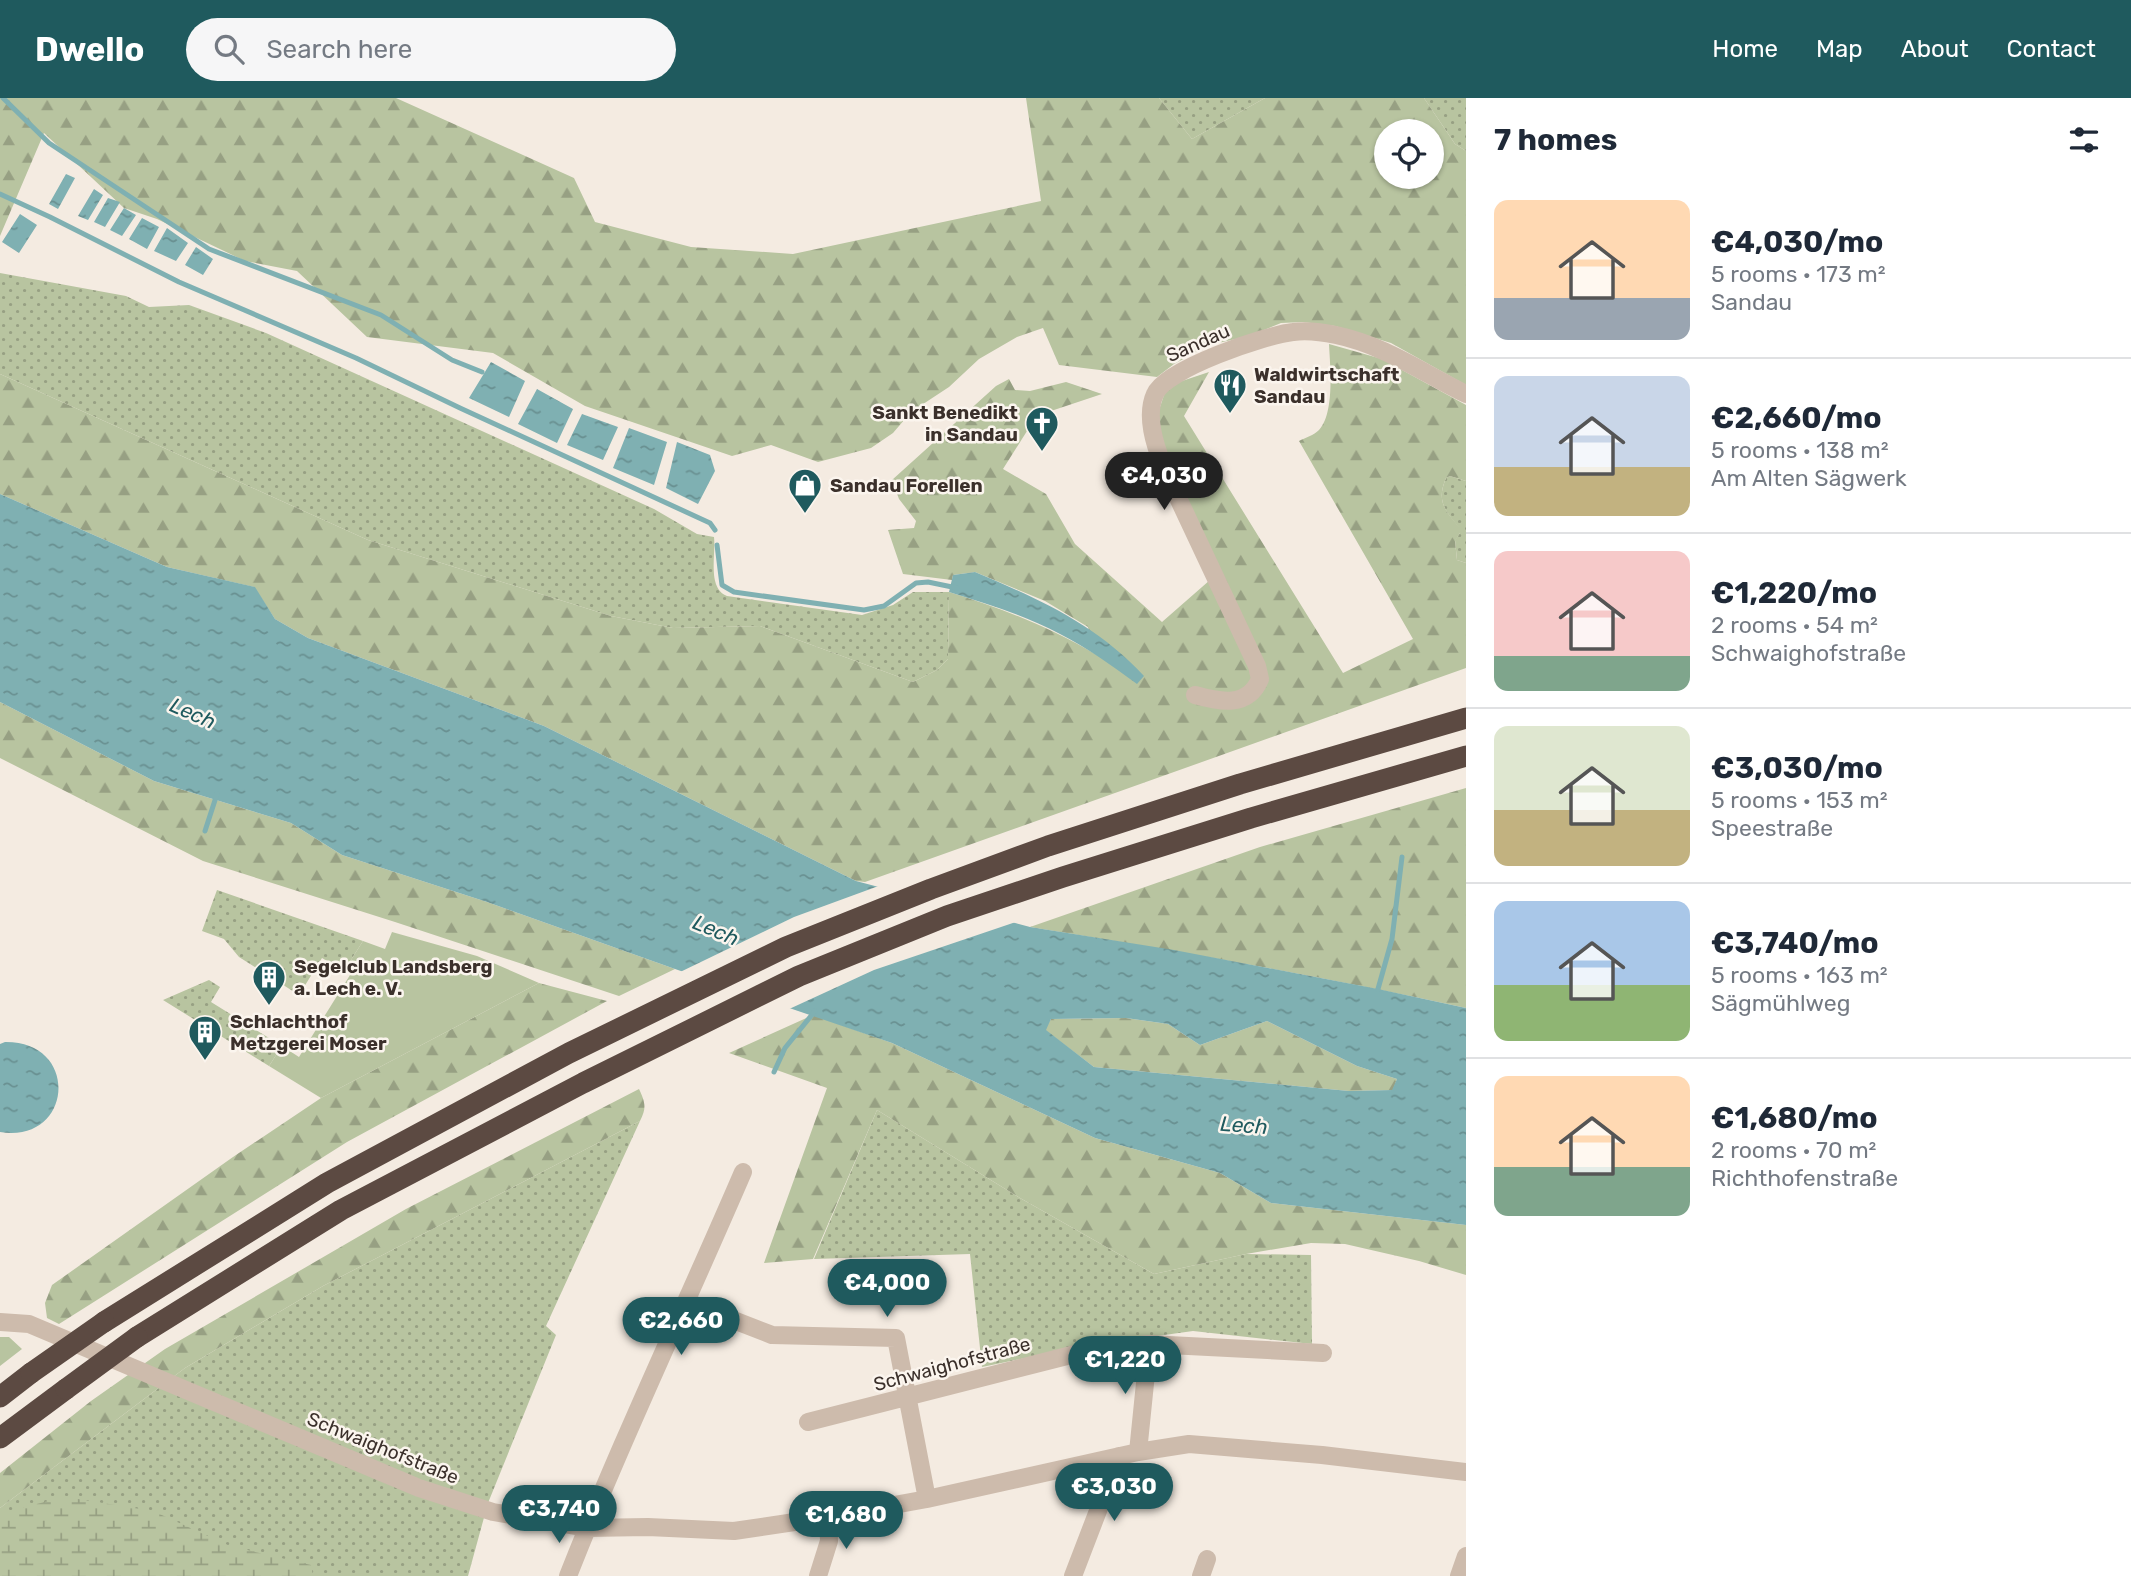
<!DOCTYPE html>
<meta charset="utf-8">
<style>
body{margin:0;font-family:Rubik,sans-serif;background:#f6f6f7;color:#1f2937;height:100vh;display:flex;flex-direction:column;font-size:26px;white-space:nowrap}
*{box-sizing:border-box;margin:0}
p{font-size:23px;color:#747a83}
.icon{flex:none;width:38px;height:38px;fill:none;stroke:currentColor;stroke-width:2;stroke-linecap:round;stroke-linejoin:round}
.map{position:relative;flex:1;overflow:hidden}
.drawer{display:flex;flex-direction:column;background:#fff;width:665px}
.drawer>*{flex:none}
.buttons{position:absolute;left:1374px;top:21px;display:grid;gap:14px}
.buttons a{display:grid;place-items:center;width:70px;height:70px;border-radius:50%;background:#fff;box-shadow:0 2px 5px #0004;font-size:35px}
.price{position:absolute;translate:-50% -60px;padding:0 16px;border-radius:24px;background:#1f5a5e;color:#fff;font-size:23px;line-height:46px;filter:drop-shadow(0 2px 4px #0008)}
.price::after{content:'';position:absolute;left:50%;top:42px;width:21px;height:16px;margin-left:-10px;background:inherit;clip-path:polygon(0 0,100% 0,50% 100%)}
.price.current{background:#222;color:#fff}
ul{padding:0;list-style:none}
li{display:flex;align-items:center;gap:21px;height:175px;padding:0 28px}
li+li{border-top:2px solid #e0e1e3}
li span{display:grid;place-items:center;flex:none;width:196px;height:140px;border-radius:14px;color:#555}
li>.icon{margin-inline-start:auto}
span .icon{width:84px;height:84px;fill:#fffc;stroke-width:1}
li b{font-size:30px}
h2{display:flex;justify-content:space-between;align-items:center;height:84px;padding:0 28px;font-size:30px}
header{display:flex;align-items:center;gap:42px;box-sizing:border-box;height:98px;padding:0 35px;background:#1f5a5e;color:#fff}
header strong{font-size:33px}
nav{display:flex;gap:38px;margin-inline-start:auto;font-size:24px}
.search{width:490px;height:63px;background:#f6f6f7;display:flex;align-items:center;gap:18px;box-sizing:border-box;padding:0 24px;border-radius:38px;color:#747a83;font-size:26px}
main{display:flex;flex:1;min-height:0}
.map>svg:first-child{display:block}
</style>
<header>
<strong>Dwello</strong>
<div class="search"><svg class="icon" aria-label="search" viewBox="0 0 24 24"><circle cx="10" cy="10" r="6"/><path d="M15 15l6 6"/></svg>Search here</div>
<nav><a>Home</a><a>Map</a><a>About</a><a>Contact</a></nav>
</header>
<main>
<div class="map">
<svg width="1466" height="1478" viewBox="0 0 1466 1478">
<defs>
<pattern id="grass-dots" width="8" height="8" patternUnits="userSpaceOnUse" patternTransform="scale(1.75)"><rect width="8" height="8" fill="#b8c4a0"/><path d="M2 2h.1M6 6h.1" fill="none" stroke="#97a083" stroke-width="1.8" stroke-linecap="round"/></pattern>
<pattern id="forest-firs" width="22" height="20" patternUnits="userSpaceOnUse" patternTransform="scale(1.75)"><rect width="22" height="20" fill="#b8c4a0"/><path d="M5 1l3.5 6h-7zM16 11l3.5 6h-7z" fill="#97a083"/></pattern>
<pattern id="wetland-marsh" width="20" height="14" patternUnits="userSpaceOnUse" patternTransform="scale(1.75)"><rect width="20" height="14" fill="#b8c4a0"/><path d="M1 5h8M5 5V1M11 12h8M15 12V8" fill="none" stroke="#97a083"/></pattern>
<pattern id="water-ripples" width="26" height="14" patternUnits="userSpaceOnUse" patternTransform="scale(1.75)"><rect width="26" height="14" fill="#7fb0b2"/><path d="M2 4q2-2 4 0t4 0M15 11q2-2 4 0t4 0" fill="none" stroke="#699091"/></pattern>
</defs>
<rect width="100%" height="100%" fill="#f4ebe1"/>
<path fill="url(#grass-dots)" d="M 1159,0 L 1265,0 L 1192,41 Z
M 1424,0 L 1466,0 L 1466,53 L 1455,46 Z
M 0,175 L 126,198 L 149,209 L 189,207 L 266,235 L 654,411 L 697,436 L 714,439 C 716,457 707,490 727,498 L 862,517 L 893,507 L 913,494 L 949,494 L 948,561 L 937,572 L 913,584 L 760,528 L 673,530 L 611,518 L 368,442 L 0,276 Z
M 1450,378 L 1466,383 L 1466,465 L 1457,462 L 1455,442 L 1460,435 L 1460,431 C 1445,412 1436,404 1446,380 Z
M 217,792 L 363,843 L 344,873 L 322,860 L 299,897 L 239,859 L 224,841 L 202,833 Z
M 209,882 L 220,889 L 211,904 L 282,948 L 269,968 L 163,902 Z
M 877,1012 L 1020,1100 L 1154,1176 L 1246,1156 L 1311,1157 L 1312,1246 L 1193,1233 L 1078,1249 L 982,1269 L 970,1156 L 814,1161 Z
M 640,1023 L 546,1228 L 556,1237 L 488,1405 L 468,1478 L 0,1478 L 0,1410 L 185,1270 L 323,1188 Z"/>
<path fill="url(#forest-firs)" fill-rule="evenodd" d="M 0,0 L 396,0 L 574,80 L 595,124 L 691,149 L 793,156 L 1041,103 L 1026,0 L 1159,0 L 1192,41 L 1265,0 L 1424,0 L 1455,46 L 1466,53 L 1466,287 L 1391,245 L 1335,228 L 1303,224 L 1281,225 L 1249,238 L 1209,247 L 1174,266 L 1157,279 L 1059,267 L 1043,230 L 1017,239 L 979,261 L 949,289 L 911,314 L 893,335 L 871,350 L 818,364 L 771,347 L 732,358 L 585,308 L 493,255 L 367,239 L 297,173 L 245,163 L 157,121 L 124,110 L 44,35 L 0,138 ZM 1386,33 L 1432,33 L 1432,79 L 1386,79 Z
M 1329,246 L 1382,261 L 1466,307 L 1466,383 L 1450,378 L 1446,380 C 1436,404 1445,412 1460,430 L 1460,435 L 1455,443 L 1457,462 L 1466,465 L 1466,570 L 865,784 L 856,783 L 544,628 L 308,540 L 275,521 L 254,489 L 167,469 L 0,396 L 0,276 L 368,442 L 611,518 L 673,530 L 760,528 L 913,584 L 937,572 L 948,561 L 949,494 C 1004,511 1047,528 1097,557 L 1088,529 L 1045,503 L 975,474 L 953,477 L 952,482 L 903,476 L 888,432 L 914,430 L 916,423 L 899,401 L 892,382 L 996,288 L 1009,281 L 1015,292 L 1030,293 L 1066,284 L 1102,296 L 1042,316 L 1039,314 L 1003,371 L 1046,396 L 1075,446 L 1162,524 L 1218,475 L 1167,364 L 1157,318 L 1167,288 L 1209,274 L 1184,318 L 1343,575 L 1413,541 L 1299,343 C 1305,340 1314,337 1319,332 C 1335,315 1330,267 1329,246 Z
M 0,604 L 154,683 L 291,725 L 342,757 L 487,804 L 675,871 L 619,898 L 395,824 L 203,763 L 0,660 Z
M 1466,690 L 1466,910 C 1322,878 1176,853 1030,829 L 1260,749 Z
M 539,885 L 607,903 L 347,1044 L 59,1226 L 47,1220 L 45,1205 L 52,1187 L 233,1059 L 321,1000 Z
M 813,917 L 892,945 L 1095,1040 L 1220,1075 L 1271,1105 L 1466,1127 L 1466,1177 L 1419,1163 L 1345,1146 L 1311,1145 L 1246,1156 L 1154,1176 L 1020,1100 L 877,1012 L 813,1161 L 764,1165 L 827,990 L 729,955 Z
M 1126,920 L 1168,926 L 1200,947 L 1267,923 L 1357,968 L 1397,981 L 1393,992 L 1349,993 L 1094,969 L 1045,932 L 1051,921 Z
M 639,991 C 645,1004 647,1010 640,1023 L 323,1188 L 185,1270 L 0,1410 L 0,1375 L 91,1303 L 165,1251 L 406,1111 Z
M 0,1239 L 9,1239 L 22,1251 L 0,1268 Z"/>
<path fill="url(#wetland-marsh)" d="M 65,1399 L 153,1413 L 230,1448 L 311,1467 L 313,1478 L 0,1478 L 0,1415 Z"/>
<path fill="#b8c4a0" d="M 392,834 L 477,858 L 539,885 L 321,1000 L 269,968 L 282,948 L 299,959 L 350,877 L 344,873 L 363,843 L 385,851 Z"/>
<path fill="url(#water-ripples)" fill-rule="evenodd" d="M 66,76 L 75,80 L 58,111 L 49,106 Z
M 94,91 L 103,97 L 88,122 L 78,118 Z
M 108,100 L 120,104 L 105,129 L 94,124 Z
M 124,110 L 136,117 L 122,138 L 110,132 Z
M 20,116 L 37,127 L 19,155 L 2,144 Z
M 142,120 L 159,129 L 147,151 L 129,141 Z
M 167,130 L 188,145 L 176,163 L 154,153 Z
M 196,149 L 213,161 L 203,177 L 185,167 Z
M 491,264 L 525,283 L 509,319 L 469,300 Z
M 537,291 L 573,311 L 557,345 L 518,326 Z
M 582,316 L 618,329 L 603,362 L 567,347 Z
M 629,330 L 667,344 L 654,387 L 613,370 Z
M 677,344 L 710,357 L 715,373 L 698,406 L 666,390 Z
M 0,396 L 167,469 L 255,489 L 275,521 L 308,540 L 544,628 L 856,783 L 1030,829 L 1174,852 L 1378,891 L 1466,910 L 1466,1127 L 1271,1105 L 1220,1075 L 1095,1040 L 892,945 L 675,871 L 487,804 L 342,757 L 291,725 L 154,683 L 0,604 ZM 1126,920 L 1168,926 L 1200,947 L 1267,923 L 1357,968 L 1397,981 L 1392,992 L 1349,993 L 1094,969 L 1046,932 L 1051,921 Z
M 975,474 C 1039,501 1096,526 1144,578 L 1137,586 C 1112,568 1088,550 1060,536 C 1025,517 987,506 949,494 L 953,477 Z
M 5,944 C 81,943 73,1046 0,1034 L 0,946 Z"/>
<path fill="#f4ebe1" d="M 884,786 L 1019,823 L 874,872 L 787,912 L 676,876 L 794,819 Z"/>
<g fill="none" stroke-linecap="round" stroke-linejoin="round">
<path stroke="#7fb0b2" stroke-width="5" d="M 3,0 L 49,45 L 209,151 L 381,217 L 452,262 L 482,274
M 0,96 L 50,119 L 179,184 L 356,260 L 460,310 L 710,425 L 715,432
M 717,447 L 722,487 L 734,494 L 864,512 L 884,508 L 916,485 L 928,484 L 957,490
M 205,733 L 217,696
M 1378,891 L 1392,841 L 1402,759
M 774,974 L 785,950 L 815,913"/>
<path stroke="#cdbbac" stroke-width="18" d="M 1195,597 C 1220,604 1248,610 1260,581 L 1257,568 L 1163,368 C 1155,347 1145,318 1155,296 C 1165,271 1266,237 1293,234 C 1307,232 1322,234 1336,237 C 1384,247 1423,275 1466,296
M 687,1204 L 772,1237 L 896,1240 L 927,1401
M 0,1224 L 29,1226 L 419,1390 L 493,1414 L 587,1430 L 648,1429 L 734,1433 L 828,1419 L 927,1401 L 1138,1354 L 1189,1346 L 1322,1357 L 1466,1374
M 808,1324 L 1079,1255 L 1149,1246 L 1323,1255
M 1138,1354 L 1149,1246
M 568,1478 C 622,1341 685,1209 743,1074
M 818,1478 L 829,1443 L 828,1419
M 1073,1478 L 1119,1358
M 1201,1478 L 1207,1461
M 1459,1478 L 1466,1458"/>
<path stroke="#5c4a42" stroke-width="21" d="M 104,1224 L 327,1085 L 569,955 L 786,849 L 931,791 L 1048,748 L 1240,686 L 1466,620
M 137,1239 L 341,1112 L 583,985 L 799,878 L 947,818 L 1063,779 L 1251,720 L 1466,658
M 0,1299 L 31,1275
M 0,1340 L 66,1291"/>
<path stroke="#5c4a42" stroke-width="21" d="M 31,1275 L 104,1224
M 66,1291 L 137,1239"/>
</g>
<defs>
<symbol id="restaurant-pin" viewBox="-11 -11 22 30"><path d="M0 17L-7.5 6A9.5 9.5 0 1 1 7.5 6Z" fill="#1f5a5e" stroke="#fbf5ee"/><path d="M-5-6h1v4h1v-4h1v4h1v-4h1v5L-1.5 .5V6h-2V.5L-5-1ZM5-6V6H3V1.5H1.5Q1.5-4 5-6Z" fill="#fff"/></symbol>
<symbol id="church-pin" viewBox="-11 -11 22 30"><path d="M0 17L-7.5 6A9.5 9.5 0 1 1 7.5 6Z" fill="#1f5a5e" stroke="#fbf5ee"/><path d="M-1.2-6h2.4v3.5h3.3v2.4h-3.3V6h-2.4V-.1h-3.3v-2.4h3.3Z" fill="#fff"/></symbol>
<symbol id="shop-pin" viewBox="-11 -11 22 30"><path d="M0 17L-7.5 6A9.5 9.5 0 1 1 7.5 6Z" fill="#1f5a5e" stroke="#fbf5ee"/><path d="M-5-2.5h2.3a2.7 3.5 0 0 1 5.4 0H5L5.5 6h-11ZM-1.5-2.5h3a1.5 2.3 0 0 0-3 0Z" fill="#fff"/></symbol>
<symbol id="building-pin" viewBox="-11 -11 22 30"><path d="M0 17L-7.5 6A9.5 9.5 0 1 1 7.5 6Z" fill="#1f5a5e" stroke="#fbf5ee"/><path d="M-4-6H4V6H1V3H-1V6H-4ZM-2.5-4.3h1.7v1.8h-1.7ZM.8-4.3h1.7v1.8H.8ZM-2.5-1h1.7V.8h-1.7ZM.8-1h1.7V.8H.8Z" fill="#fff"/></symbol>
</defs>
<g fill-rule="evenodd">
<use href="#restaurant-pin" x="1211" y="268" width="38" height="52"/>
<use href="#church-pin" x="1023" y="306" width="38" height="52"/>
<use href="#shop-pin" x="786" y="368" width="38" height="52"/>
<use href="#building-pin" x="250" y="860" width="38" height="52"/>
<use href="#building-pin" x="186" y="915" width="38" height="52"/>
</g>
<g text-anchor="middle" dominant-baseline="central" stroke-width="5" stroke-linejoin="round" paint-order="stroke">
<g font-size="19" fill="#3b302b" stroke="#fbf5ee">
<text transform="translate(1198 245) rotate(-24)">Sandau</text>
<text transform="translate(952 1266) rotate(-15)">Schwaighofstraße</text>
<text transform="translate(383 1350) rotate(22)">Schwaighofstraße</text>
</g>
<g font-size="19" font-weight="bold" fill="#3b302b" stroke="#fbf5ee" text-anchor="start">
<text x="1254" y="276">Waldwirtschaft<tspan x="1254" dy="22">Sandau</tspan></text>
<text x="1018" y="314" text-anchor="end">Sankt Benedikt<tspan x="1018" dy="22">in Sandau</tspan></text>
<text x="830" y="387">Sandau Forellen</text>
<text x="294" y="868">Segelclub Landsberg<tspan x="294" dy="22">a. Lech e. V.</tspan></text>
<text x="230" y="923">Schlachthof<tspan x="230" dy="22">Metzgerei Moser</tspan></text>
</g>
<g font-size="21" font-style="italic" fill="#1f5a5e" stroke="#fbf5ee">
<text transform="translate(193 615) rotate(24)">Lech</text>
<text transform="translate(716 832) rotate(23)">Lech</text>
<text transform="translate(1244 1027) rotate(4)">Lech</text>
</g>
</g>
</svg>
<div class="buttons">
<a><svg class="icon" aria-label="locate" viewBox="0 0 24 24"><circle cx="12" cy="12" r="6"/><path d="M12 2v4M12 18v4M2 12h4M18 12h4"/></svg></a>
</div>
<b class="price current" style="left:1164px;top:414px">€4,030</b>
<b class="price" style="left:887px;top:1221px">€4,000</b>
<b class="price" style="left:681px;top:1259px">€2,660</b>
<b class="price" style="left:1125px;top:1298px">€1,220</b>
<b class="price" style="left:1114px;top:1425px">€3,030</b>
<b class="price" style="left:559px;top:1447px">€3,740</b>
<b class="price" style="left:846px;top:1453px">€1,680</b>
</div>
<section class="drawer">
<h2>7 homes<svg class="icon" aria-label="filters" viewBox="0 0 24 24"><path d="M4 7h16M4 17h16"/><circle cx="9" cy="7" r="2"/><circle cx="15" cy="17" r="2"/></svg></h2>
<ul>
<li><span style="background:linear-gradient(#ffd9b3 70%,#9aa5b1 0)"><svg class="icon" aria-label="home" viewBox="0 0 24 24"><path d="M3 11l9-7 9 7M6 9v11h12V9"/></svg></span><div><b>€4,030/mo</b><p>5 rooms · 173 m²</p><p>Sandau</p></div></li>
<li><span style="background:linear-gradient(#c9d6e8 65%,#c2b280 0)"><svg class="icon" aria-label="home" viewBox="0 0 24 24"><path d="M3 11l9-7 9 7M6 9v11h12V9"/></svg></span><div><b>€2,660/mo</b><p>5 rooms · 138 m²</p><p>Am Alten Sägwerk</p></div></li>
<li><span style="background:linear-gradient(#f6c9c9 75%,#7fa58c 0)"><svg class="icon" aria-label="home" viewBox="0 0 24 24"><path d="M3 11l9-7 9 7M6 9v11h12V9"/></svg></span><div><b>€1,220/mo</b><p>2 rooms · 54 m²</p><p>Schwaighofstraße</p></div></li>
<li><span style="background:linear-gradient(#dfe7d0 60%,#c2b280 0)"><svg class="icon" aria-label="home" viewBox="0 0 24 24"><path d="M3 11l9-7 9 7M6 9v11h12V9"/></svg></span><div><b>€3,030/mo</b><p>5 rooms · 153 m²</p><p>Speestraße</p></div></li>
<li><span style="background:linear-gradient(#a9c7e8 60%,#8fb573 0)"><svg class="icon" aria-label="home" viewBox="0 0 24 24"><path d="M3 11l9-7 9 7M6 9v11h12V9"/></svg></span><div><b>€3,740/mo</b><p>5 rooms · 163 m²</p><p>Sägmühlweg</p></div></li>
<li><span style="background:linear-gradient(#ffd9b3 65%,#7fa58c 0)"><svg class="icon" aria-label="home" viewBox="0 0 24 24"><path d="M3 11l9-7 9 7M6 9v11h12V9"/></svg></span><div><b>€1,680/mo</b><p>2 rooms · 70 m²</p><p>Richthofenstraße</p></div></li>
</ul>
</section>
</main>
